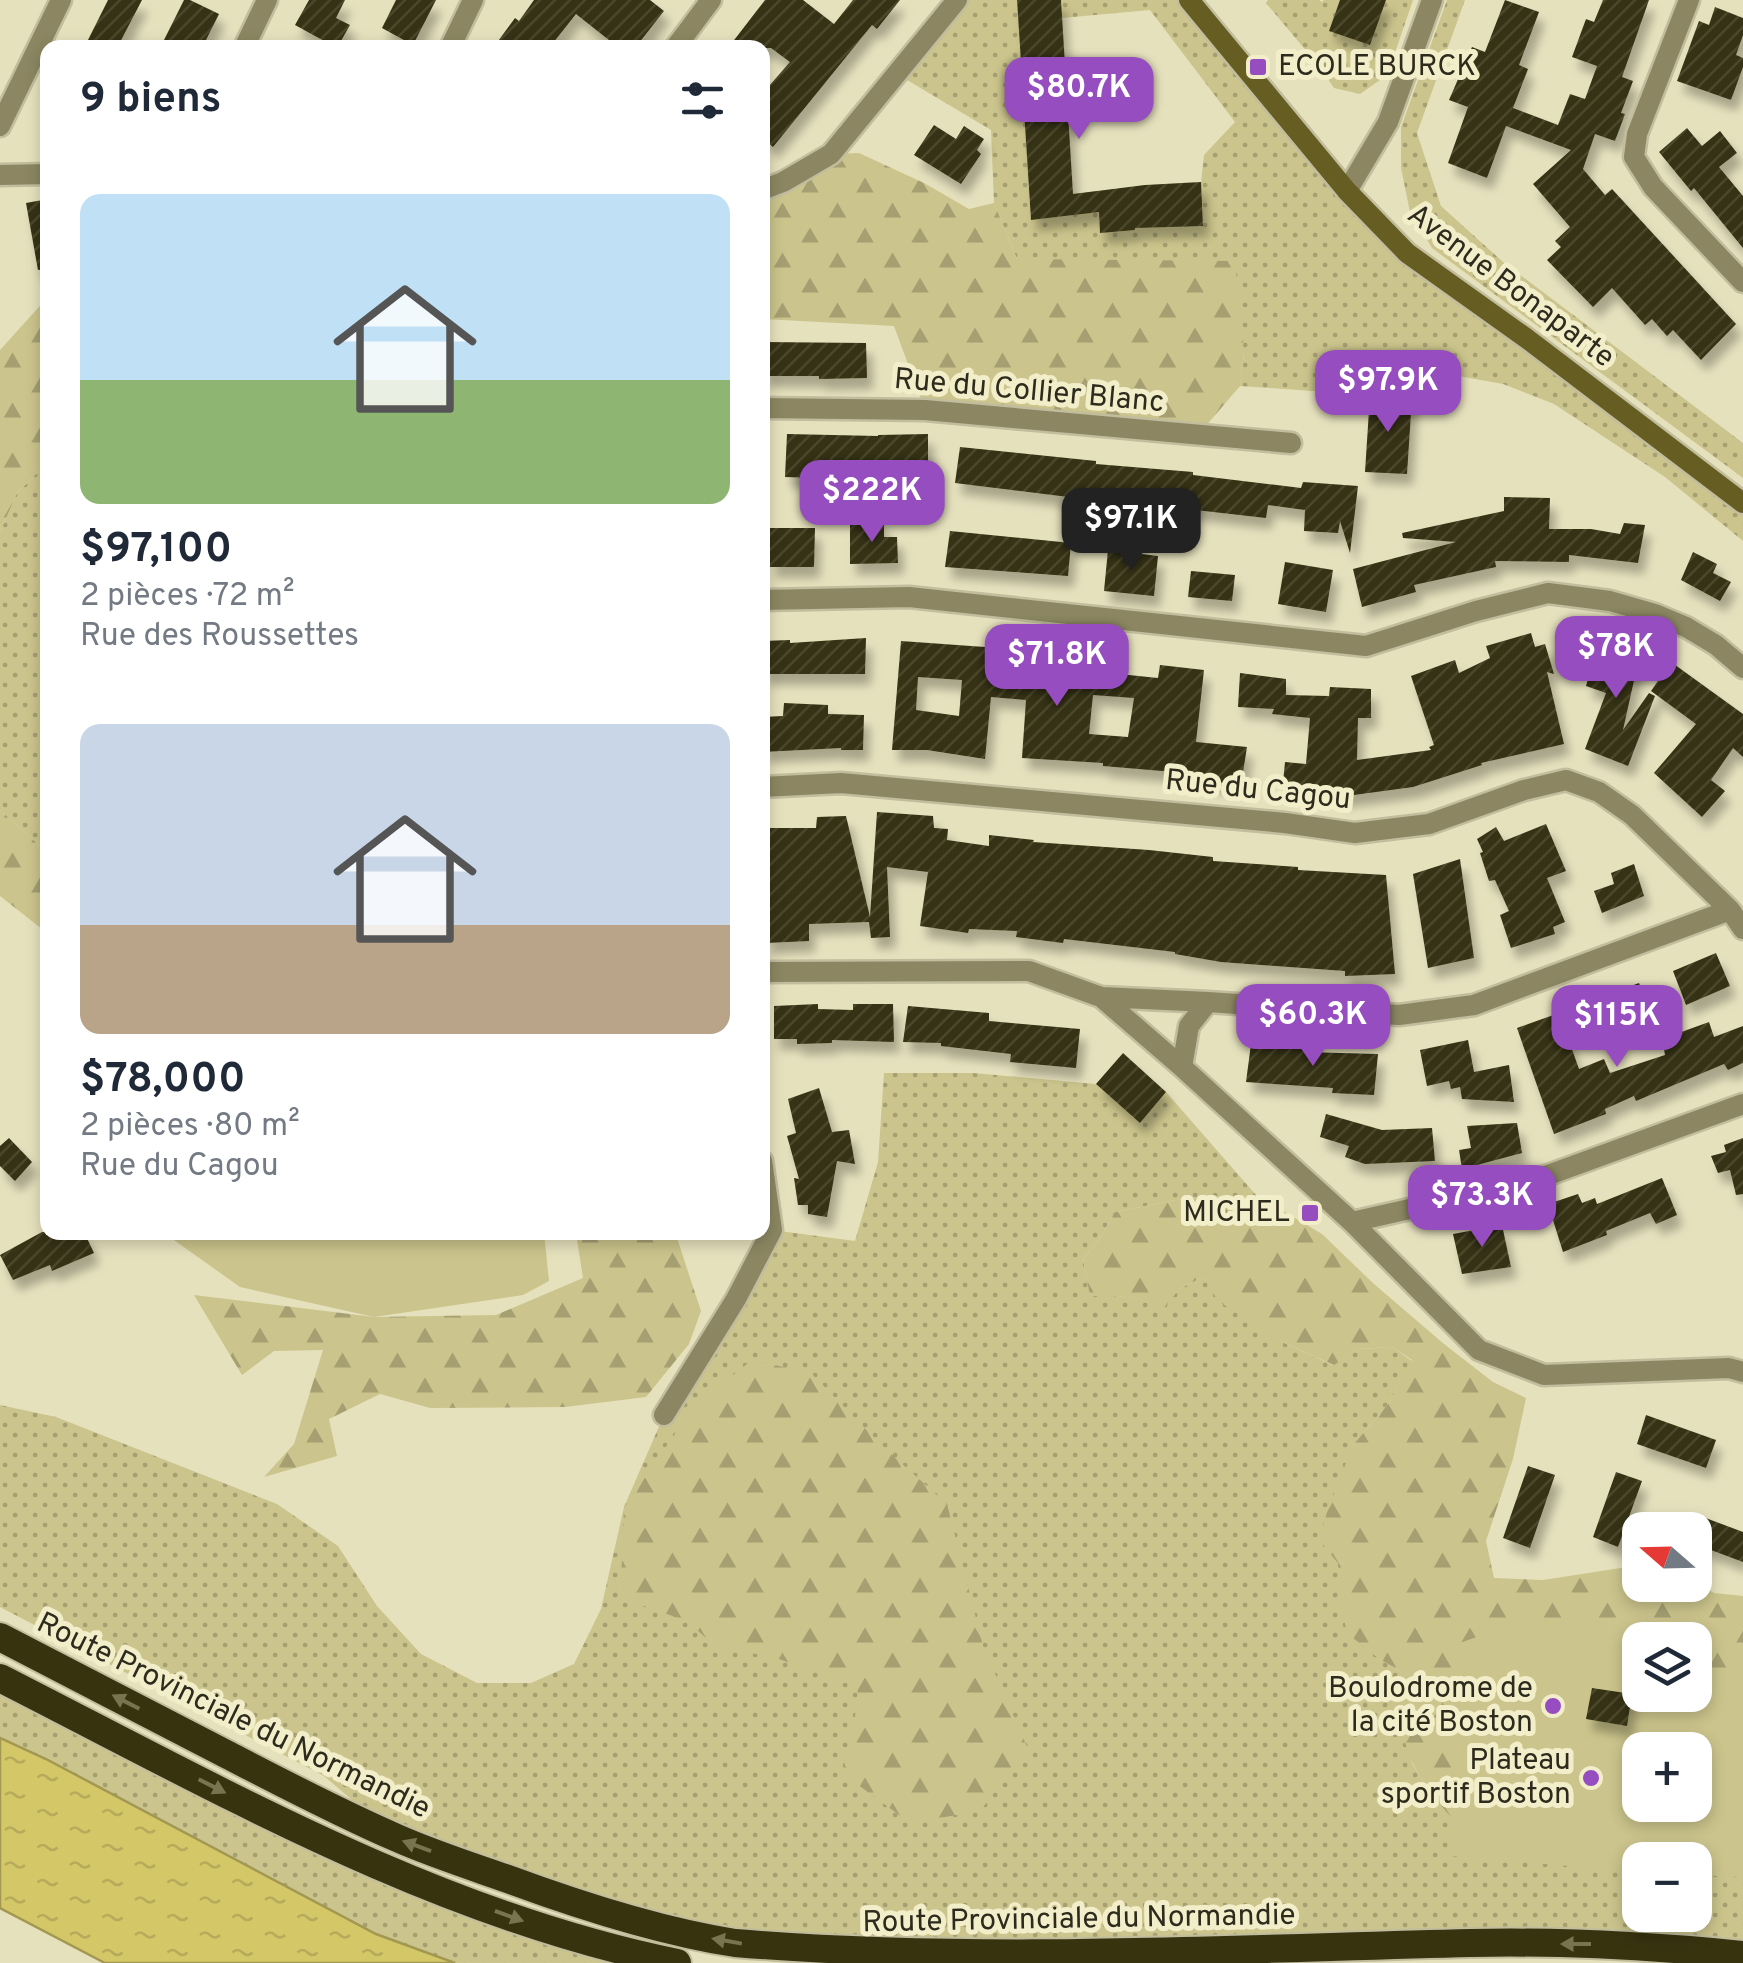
<!DOCTYPE html>
<html lang="fr">
<meta charset="utf-8">
<style>
body{margin:0;font-family:Overpass,sans-serif;background:#f6f6f7;color:#1f2937;height:100vh;display:flex;flex-direction:column;font-size:38px;white-space:nowrap}
*{box-sizing:border-box;margin:0}
p{font-size:32px;color:#747a83}
.icon{flex:none;width:55px;height:55px;fill:none;stroke:currentColor;stroke-width:2;stroke-linecap:round;stroke-linejoin:round}
.map{position:relative;flex:1;overflow:hidden}
.sheet{position:absolute;left:40px;top:40px;width:730px;height:1200px;display:flex;flex-direction:column;background:#fff;border-radius:20px;box-shadow:0 5px 15px #0003}
.sheet>*{flex:none}
.needle{width:65px;rotate:290deg}
.tools{position:absolute;left:1622px;top:1512px;display:grid;gap:20px}
.tools a{display:grid;place-items:center;width:90px;height:90px;border-radius:20px;background:#fff;box-shadow:0 5px 15px #0003;font-size:50px}
.price{position:absolute;translate:-50% -85px;padding:0 22px;border-radius:20px;background:#964dbf;color:#fff;font-size:32px;line-height:65px;filter:drop-shadow(0 2px 5px #0008)}
.price::after{content:'';position:absolute;left:50%;top:60px;width:30px;height:22px;margin-left:-15px;background:inherit;clip-path:polygon(0 0,100% 0,50% 100%)}
.price.active{background:#222;color:#fff}
ul{padding:0;list-style:none}
li{display:grid;align-content:center;gap:20px;height:530px;padding:0 40px}
li span{display:grid;place-items:center;height:310px;border-radius:20px;color:#555}
li>.icon{margin-inline-start:auto}
span .icon{width:180px;height:180px;fill:#fffc;stroke-width:1}
li b{font-size:42px}
h2{display:flex;justify-content:space-between;align-items:center;height:120px;padding:0 40px;font-size:42px}
.map>svg:first-child{display:block}
</style>
<div class="map">
<svg width="1743" height="1963" viewBox="0 0 1743 1963">
<defs>
<pattern id="grass-dots" width="8" height="8" patternUnits="userSpaceOnUse" patternTransform="scale(2.5)"><rect width="8" height="8" fill="#cbc48c"/><path d="M2 2h.1M6 6h.1" fill="none" stroke="#a59f72" stroke-width="1.8" stroke-linecap="round"/></pattern>
<pattern id="forest-firs" width="22" height="20" patternUnits="userSpaceOnUse" patternTransform="scale(2.5)"><rect width="22" height="20" fill="#cbc48c"/><path d="M5 1l3.5 6h-7zM16 11l3.5 6h-7z" fill="#a59f72"/></pattern>
<pattern id="water-ripples" width="26" height="14" patternUnits="userSpaceOnUse" patternTransform="scale(2.5)"><rect width="26" height="14" fill="#d4c768"/><path d="M2 4q2-2 4 0t4 0M15 11q2-2 4 0t4 0" fill="none" stroke="#b6ab5a"/></pattern>
<pattern id="building-hatch" width="6" height="6" patternUnits="userSpaceOnUse" patternTransform="scale(2.5)"><rect width="6" height="6" fill="#363213"/><path d="M-1 1l2-2M0 6l6-6M5 7l2-2" fill="none" stroke="#4b472c"/></pattern>
<filter id="shadow"><feDropShadow dx="6" dy="11" stdDeviation="5" flood-color="#0004"/></filter>
</defs>
<rect width="100%" height="100%" fill="#e6e1bd"/>
<path fill="url(#grass-dots)" fill-rule="evenodd" d="M 957,0 L 1017,0 L 1031,220 L 1074,215 L 1073,194 L 1098,191 L 1100,232 L 1135,230 L 1132,187 L 1145,185 L 1146,227 L 1203,225 L 1201,182 L 1204,155 L 1235,122 L 1150,10 L 1062,18 L 1061,0 L 1189,0 L 1407,253 L 1743,503 L 1743,541 L 1665,477 L 1554,404 L 1503,384 L 1436,372 L 1412,398 L 1240,386 L 1244,353 L 1079,261 L 1017,259 L 994,203 L 991,130 L 897,74 Z
M 1268,0 L 1319,0 L 1322,2 L 1324,0 L 1413,0 L 1389,70 L 1380,80 L 1360,94 L 1334,88 L 1319,66 L 1266,3 Z
M 1447,0 L 1465,0 L 1417,133 L 1441,206 L 1503,262 L 1743,443 L 1743,478 L 1432,248 L 1410,212 L 1401,168 L 1401,127 Z
M 47,463 L 47,852 L 0,810 L 0,532 L 17,493 Z
M 884,1073 L 973,1073 L 1096,1084 L 1140,1123 L 1166,1092 L 1256,1195 L 1186,1198 L 1115,1212 L 1099,1240 L 1083,1259 L 1090,1295 L 1132,1297 L 1164,1307 L 1179,1289 L 1203,1277 L 1280,1341 L 1333,1365 L 1359,1349 L 1392,1347 L 1412,1361 L 1389,1403 L 1353,1445 L 1338,1563 L 1338,1592 L 1379,1659 L 1401,1671 L 1402,1730 L 1413,1765 L 1432,1796 L 1640,1695 L 1640,1805 L 1695,1805 L 1743,1822 L 1743,1955 L 730,1942 L 398,1839 L 324,1776 L 0,1607 L 0,1405 L 56,1417 L 277,1504 L 338,1546 L 377,1606 L 421,1654 L 477,1683 L 531,1683 L 574,1664 L 601,1609 L 624,1507 L 664,1415 L 772,1230 L 855,1241 L 878,1162 ZM 1640,1860 L 1695,1860 L 1695,1915 L 1640,1915 Z
M 0,1693 L 386,1870 L 677,1963 L 455,1963 L 376,1934 L 46,1759 L 0,1738 Z"/>
<path fill="url(#forest-firs)" d="M 859,153 L 924,183 L 969,209 L 994,203 L 1017,259 L 1235,261 L 1244,353 L 1240,386 L 1198,435 L 925,410 L 894,326 L 763,319 L 763,190 L 831,154 Z
M 47,298 L 47,463 L 17,493 L 0,532 L 0,350 Z
M 0,810 L 47,852 L 47,933 L 0,896 Z
M 1256,1195 L 1322,1234 L 1374,1284 L 1444,1344 L 1493,1382 L 1526,1398 L 1513,1459 L 1486,1541 L 1494,1578 L 1543,1580 L 1640,1565 L 1640,1585 L 1695,1585 L 1695,1581 L 1714,1593 L 1743,1596 L 1743,1822 L 1695,1750 L 1695,1640 L 1640,1640 L 1640,1670 L 1473,1841 C 1443,1808 1408,1774 1402,1727 C 1400,1709 1401,1690 1401,1671 L 1379,1659 L 1347,1633 L 1338,1592 L 1338,1563 L 1319,1540 L 1328,1509 L 1353,1445 L 1389,1403 L 1412,1360 L 1392,1347 L 1359,1349 L 1334,1365 L 1280,1341 L 1218,1301 L 1203,1277 L 1179,1289 L 1164,1308 L 1132,1297 L 1090,1296 L 1083,1259 L 1099,1240 L 1115,1212 L 1186,1198 Z
M 672,1232 L 677,1238 L 701,1311 L 689,1344 L 646,1397 L 565,1407 L 430,1408 L 380,1394 L 329,1419 L 337,1456 L 264,1477 L 294,1444 L 323,1350 L 274,1351 L 242,1375 L 194,1295 L 374,1317 L 496,1315 L 583,1278 L 576,1233 Z
M 752,1360 L 811,1373 L 881,1445 L 947,1504 L 983,1646 L 1028,1749 L 980,1811 L 910,1823 L 842,1773 L 854,1727 L 858,1687 L 779,1659 L 714,1645 L 687,1621 L 641,1605 L 621,1584 L 624,1507 L 695,1405 Z"/>
<path fill="#cbc48c" fill-rule="evenodd" d="M 164,1233 L 544,1233 L 549,1281 L 523,1295 L 374,1317 L 240,1287 Z
M 1530,1618 L 1610,1629 L 1619,1649 L 1640,1659 L 1640,1695 L 1695,1695 L 1695,1680 L 1722,1685 L 1743,1681 L 1743,1877 L 1695,1875 L 1695,1860 L 1640,1860 L 1640,1872 L 1450,1856 L 1457,1644 ZM 1640,1750 L 1695,1750 L 1695,1805 L 1640,1805 Z"/>
<path fill="url(#water-ripples)" stroke="#a29852" stroke-width="2.5" d="M 0,1738 L 46,1759 L 376,1934 L 455,1963 L 105,1963 L 0,1908 Z"/>
<path fill="url(#building-hatch)" fill-rule="evenodd" filter="url(#shadow)" d="M 108,0 L 142,0 L 117,48 L 84,48 Z
M 184,0 L 190,0 L 219,14 L 202,48 L 160,48 Z
M 309,0 L 345,0 L 336,18 L 350,25 L 337,48 L 295,25 Z
M 396,0 L 436,0 L 413,45 L 382,28 Z
M 534,0 L 650,0 L 664,11 L 635,48 L 619,48 L 576,14 L 549,48 L 493,48 L 515,18 L 519,21 Z
M 765,0 L 803,0 L 834,24 L 853,0 L 900,0 L 877,29 L 872,25 L 773,147 L 762,138 L 762,94 L 790,62 L 771,48 L 728,48 Z
M 1017,0 L 1061,0 L 1073,194 L 1145,185 L 1201,182 L 1203,226 L 1135,228 L 1135,230 L 1100,233 L 1099,212 L 1031,220 Z
M 1340,0 L 1386,0 L 1370,45 L 1329,31 Z
M 1505,0 L 1539,12 L 1519,65 L 1528,69 L 1513,108 L 1558,125 L 1570,94 L 1585,99 L 1597,66 L 1572,57 L 1586,19 L 1594,22 L 1603,0 L 1649,0 L 1622,77 L 1633,81 L 1621,113 L 1625,114 L 1615,141 L 1595,134 L 1583,169 L 1605,195 L 1612,189 L 1736,324 L 1701,360 L 1673,330 L 1667,336 L 1652,319 L 1645,325 L 1612,288 L 1593,307 L 1547,260 L 1561,247 L 1555,241 L 1570,227 L 1533,184 L 1571,150 L 1506,126 L 1487,178 L 1448,163 L 1468,107 L 1449,100 L 1472,47 L 1485,52 Z
M 1715,7 L 1743,18 L 1743,35 L 1736,55 L 1743,58 L 1743,67 L 1731,100 L 1677,81 L 1699,21 L 1709,25 Z
M 934,125 L 956,139 L 964,126 L 984,139 L 977,150 L 981,154 L 961,184 L 914,155 Z
M 1687,128 L 1702,146 L 1720,131 L 1737,153 L 1719,167 L 1743,196 L 1743,248 L 1694,188 L 1691,191 L 1659,152 Z
M 48,199 L 48,269 L 38,270 L 26,203 Z
M 762,342 L 866,343 L 867,378 L 819,379 L 819,376 L 762,376 Z
M 1370,395 L 1412,398 L 1407,474 L 1365,472 Z
M 787,434 L 878,436 L 878,435 L 928,434 L 928,477 L 845,479 L 785,477 Z
M 960,447 L 1096,461 L 1096,464 L 1193,472 L 1193,475 L 1301,488 L 1303,482 L 1358,486 L 1350,553 L 1340,521 L 1338,533 L 1304,531 L 1305,510 L 1268,505 L 1266,518 L 1169,507 L 1167,517 L 1133,513 L 1133,505 L 955,483 Z
M 1504,497 L 1550,498 L 1549,529 L 1591,529 L 1620,534 L 1624,523 L 1645,525 L 1638,563 L 1569,555 L 1569,562 L 1495,561 L 1496,567 L 1414,585 L 1416,592 L 1362,607 L 1353,569 L 1456,542 L 1403,538 L 1402,533 L 1504,511 Z
M 884,522 L 884,537 L 897,537 L 898,563 L 850,564 L 850,524 Z
M 770,528 L 815,528 L 814,567 L 770,567 Z
M 950,531 L 1071,543 L 1068,576 L 945,567 Z
M 1108,550 L 1158,556 L 1154,596 L 1104,591 Z
M 1693,552 L 1717,564 L 1713,573 L 1731,582 L 1720,601 L 1681,580 Z
M 1285,562 L 1333,570 L 1326,612 L 1278,604 Z
M 1191,571 L 1235,575 L 1232,601 L 1188,597 Z
M 1531,633 L 1535,647 L 1545,644 L 1554,674 L 1547,672 L 1564,744 L 1481,763 L 1482,765 L 1413,787 L 1339,797 L 1341,789 L 1283,783 L 1285,762 L 1306,764 L 1310,718 L 1272,714 L 1274,709 L 1238,707 L 1240,673 L 1286,679 L 1286,695 L 1329,696 L 1330,687 L 1371,689 L 1371,718 L 1358,718 L 1357,760 L 1431,750 L 1429,747 L 1434,745 L 1411,676 L 1455,660 L 1459,673 L 1490,658 L 1486,646 Z
M 1600,636 L 1641,649 L 1623,730 L 1649,693 L 1655,696 L 1628,766 L 1585,749 L 1606,693 L 1586,686 Z
M 866,638 L 865,674 L 762,674 L 762,641 L 790,640 L 790,643 Z
M 901,641 L 1027,650 L 1028,643 L 1070,647 L 1068,660 L 1120,664 L 1119,674 L 1158,678 L 1160,665 L 1204,670 L 1196,742 L 1247,747 L 1241,785 L 1197,780 L 1198,774 L 1103,766 L 1103,763 L 1022,758 L 1026,700 L 991,697 L 985,759 L 927,750 L 892,750 ZM 918,677 L 962,680 L 959,716 L 916,710 ZM 1093,695 L 1134,698 L 1128,737 L 1089,734 Z
M 1671,662 L 1743,714 L 1743,757 L 1733,748 L 1711,780 L 1725,791 L 1702,817 L 1654,773 L 1696,724 L 1651,691 Z
M 784,703 L 828,705 L 828,714 L 864,715 L 863,750 L 841,750 L 841,748 L 762,752 L 762,717 L 783,716 Z
M 877,812 L 933,816 L 934,828 L 948,829 L 947,840 L 989,846 L 989,835 L 1034,840 L 1033,842 L 1149,850 L 1213,857 L 1213,861 L 1298,867 L 1298,870 L 1386,875 L 1395,974 L 1345,976 L 1345,971 L 1221,962 L 1175,954 L 1175,952 L 1064,939 L 1063,943 L 1016,937 L 1017,931 L 969,929 L 968,933 L 920,926 L 928,872 L 887,867 L 890,937 L 871,938 L 869,922 L 809,924 L 809,941 L 766,943 L 766,926 L 762,926 L 762,828 L 816,828 L 817,817 L 846,816 L 870,917 Z
M 1546,824 L 1566,871 L 1547,878 L 1565,922 L 1553,927 L 1555,934 L 1511,948 L 1500,915 L 1509,911 L 1495,880 L 1489,881 L 1480,853 L 1483,852 L 1477,839 L 1496,827 L 1504,841 Z
M 1460,859 L 1474,958 L 1428,968 L 1413,874 Z
M 1634,864 L 1644,896 L 1602,913 L 1594,891 L 1614,884 L 1611,873 Z
M 1716,953 L 1730,986 L 1686,1005 L 1673,971 Z
M 1639,983 L 1652,1016 L 1628,1026 L 1624,1018 L 1605,1026 L 1596,999 Z
M 818,1004 L 818,1009 L 853,1010 L 853,1004 L 893,1004 L 894,1042 L 832,1040 L 832,1043 L 797,1044 L 797,1039 L 774,1039 L 774,1006 Z
M 908,1006 L 989,1013 L 989,1021 L 1080,1029 L 1076,1068 L 1010,1062 L 1011,1054 L 941,1046 L 941,1043 L 903,1042 Z
M 1559,1013 L 1579,1069 L 1604,1059 L 1610,1073 L 1665,1055 L 1662,1039 L 1709,1022 L 1714,1037 L 1743,1026 L 1743,1063 L 1728,1070 L 1724,1064 L 1636,1101 L 1634,1096 L 1605,1109 L 1606,1114 L 1554,1134 L 1517,1028 Z
M 1468,1040 L 1474,1072 L 1509,1065 L 1514,1102 L 1462,1099 L 1460,1087 L 1451,1089 L 1449,1081 L 1427,1086 L 1420,1050 Z
M 1251,1044 L 1305,1046 L 1305,1052 L 1378,1054 L 1374,1095 L 1332,1093 L 1333,1088 L 1246,1082 Z
M 1123,1053 L 1166,1092 L 1140,1123 L 1096,1084 Z
M 819,1088 L 832,1132 L 849,1130 L 855,1164 L 837,1161 L 827,1217 L 808,1214 L 808,1205 L 798,1205 L 794,1178 L 799,1179 L 787,1136 L 796,1133 L 788,1099 Z
M 1326,1114 L 1382,1130 L 1432,1128 L 1435,1161 L 1365,1164 L 1345,1157 L 1349,1146 L 1320,1137 Z
M 1517,1123 L 1522,1153 L 1462,1169 L 1459,1150 L 1471,1148 L 1467,1126 Z
M 9,1138 L 32,1162 L 15,1181 L 0,1166 L 0,1146 Z
M 1743,1138 L 1743,1194 L 1736,1195 L 1730,1170 L 1718,1173 L 1711,1156 L 1726,1152 L 1724,1145 Z
M 1662,1178 L 1677,1215 L 1656,1224 L 1650,1213 L 1606,1231 L 1607,1235 L 1563,1252 L 1548,1204 L 1578,1194 L 1582,1203 L 1595,1198 L 1597,1204 Z
M 1502,1225 L 1511,1267 L 1462,1274 L 1453,1234 Z
M 42,1232 L 84,1232 L 94,1253 L 52,1271 L 50,1265 L 13,1280 L 0,1255 Z
M 1646,1415 L 1716,1440 L 1706,1468 L 1637,1444 Z
M 1528,1466 L 1555,1475 L 1530,1548 L 1503,1538 Z
M 1616,1472 L 1642,1481 L 1618,1547 L 1593,1537 Z
M 1695,1514 L 1743,1532 L 1743,1562 L 1695,1544 Z
M 1592,1688 L 1632,1694 L 1627,1726 L 1586,1719 Z"/>
<g fill="none" stroke-linecap="round" stroke-linejoin="round">
<defs>
<path id="minor" d="M 1689,0 L 1637,134 L 1634,157 L 1653,187 L 1743,282
M 244,48 L 267,0
M 450,48 L 473,0
M 675,48 L 711,0
M 0,126 L 61,0
M 0,175 L 48,174
M 762,190 L 783,182 L 831,154 L 957,0
M 1347,191 L 1388,122 L 1432,0
M 762,408 L 925,410 L 1291,443
M 762,600 L 909,597 L 1366,646 L 1476,611 L 1548,593 L 1610,601 L 1655,614 L 1686,627 L 1716,645 L 1743,668
M 762,787 L 841,783 L 1285,823 L 1355,833 L 1429,824 L 1524,790 L 1566,780 L 1599,792 L 1632,815 L 1730,910 L 1743,929
M 762,972 L 1029,971 L 1101,997 L 1208,1002 L 1399,1015 L 1474,1005 L 1730,910
M 1101,997 L 1182,1067 L 1352,1222 L 1529,1182 L 1743,1104
M 1182,1067 L 1189,1026 L 1208,1002
M 1352,1222 L 1479,1350 L 1544,1375 L 1729,1368 L 1743,1372
M 664,1415 L 736,1299 L 772,1230 L 762,1161"/>
<path id="secondary" d="M 1189,0 L 1347,191 L 1407,253 L 1526,338 L 1743,503"/>
<path id="trunk" d="M 0,1637 C 75,1676 151,1715 226,1754 C 282,1783 339,1813 397,1838 C 433,1854 471,1866 508,1879 C 581,1906 658,1931 735,1943 C 979,1963 1226,1949 1471,1943 C 1562,1941 1653,1946 1743,1955
M 0,1678 C 218,1789 435,1914 677,1963"/>
</defs>
<use href="#minor" stroke="#c1bd9d" stroke-width="25"/>
<use href="#secondary" stroke="#c1bd9d" stroke-width="25"/>
<use href="#trunk" stroke="#c1bd9d" stroke-width="32"/>
<use href="#minor" stroke="#8c8762" stroke-width="20"/>
<use href="#secondary" stroke="#655d21" stroke-width="20"/>
<use href="#trunk" stroke="#38330f" stroke-width="28"/>
</g>
<defs><path id="oneway-solid" d="M-6-.8H1V-3.2L6.5 0L1 3.2V.8H-6Z" transform="scale(2.5)"/></defs>
<g fill="#797450">
<use href="#oneway-solid" transform="translate(126 1702) rotate(-153)"/>
<use href="#oneway-solid" transform="translate(212 1786) rotate(27)"/>
<use href="#oneway-solid" transform="translate(417 1846) rotate(-160)"/>
<use href="#oneway-solid" transform="translate(509 1916) rotate(20)"/>
<use href="#oneway-solid" transform="translate(727 1941) rotate(-170)"/>
<use href="#oneway-solid" transform="translate(1576 1944) rotate(-180)"/>
</g>
<g fill="#964dbf" stroke="#f3eeca" stroke-width="4">
<rect x="1248" y="57" width="20" height="20" rx="5"/>
<rect x="1300" y="1203" width="20" height="20" rx="5"/>
<circle cx="1553" cy="1706" r="10"/>
<circle cx="1591" cy="1778" r="10"/>
</g>
<g text-anchor="middle" dominant-baseline="central" stroke-width="10" stroke-linejoin="round" paint-order="stroke">
<g font-size="30" fill="#2d2b1d" stroke="#f3eeca" text-anchor="end">
<text x="1278" y="67" text-anchor="start">ECOLE BURCK</text>
<text x="1290" y="1213">MICHEL</text>
<text x="1533" y="1689">Boulodrome de<tspan x="1533" dy="34">la cité Boston</tspan></text>
<text x="1571" y="1761">Plateau<tspan x="1571" dy="34">sportif Boston</tspan></text>
</g>
<g font-size="30" fill="#2d2b1d" stroke="#f3eeca">
<text transform="translate(1510 287) rotate(37)">Avenue Bonaparte</text>
<text transform="translate(1029 392) rotate(5)">Rue du Collier Blanc</text>
<text transform="translate(1258 791) rotate(6)">Rue du Cagou</text>
<text transform="translate(233 1717) rotate(26)">Route Provinciale du Normandie</text>
<text transform="translate(1079 1920) rotate(-1)">Route Provinciale du Normandie</text>
</g>
</g>
</svg>
<div class="tools">
<a><svg class="needle" viewBox="-14 -14 28 28"><path d="M0-13l5 13h-10z" fill="#e53935"/><path d="M0 13l5-13h-10z" fill="#747a83"/></svg></a>
<a><svg class="icon" aria-label="layers" viewBox="0 0 24 24"><path d="M12 4l9 5-9 5-9-5zM3 14l9 5 9-5"/></svg></a>
<a>+</a>
<a>−</a>
</div>
<b class="price" style="left:1079px;top:142px">$80.7K</b>
<b class="price" style="left:1388px;top:435px">$97.9K</b>
<b class="price" style="left:872px;top:545px">$222K</b>
<b class="price active" style="left:1131px;top:573px">$97.1K</b>
<b class="price" style="left:1616px;top:701px">$78K</b>
<b class="price" style="left:1057px;top:709px">$71.8K</b>
<b class="price" style="left:1313px;top:1069px">$60.3K</b>
<b class="price" style="left:1617px;top:1070px">$115K</b>
<b class="price" style="left:1482px;top:1250px">$73.3K</b>
<section class="sheet">
<h2>9 biens<svg class="icon" aria-label="filters" viewBox="0 0 24 24"><path d="M4 7h16M4 17h16"/><circle cx="9" cy="7" r="2"/><circle cx="15" cy="17" r="2"/></svg></h2>
<ul>
<li><span style="background:linear-gradient(#bfe0f5 60%,#8fb573 0)"><svg class="icon" aria-label="home" viewBox="0 0 24 24"><path d="M3 11l9-7 9 7M6 9v11h12V9"/></svg></span><div><b>$97,100</b><p>2 pièces · 72 m²</p><p>Rue des Roussettes</p></div></li>
<li><span style="background:linear-gradient(#c9d6e8 65%,#b9a48a 0)"><svg class="icon" aria-label="home" viewBox="0 0 24 24"><path d="M3 11l9-7 9 7M6 9v11h12V9"/></svg></span><div><b>$78,000</b><p>2 pièces · 80 m²</p><p>Rue du Cagou</p></div></li>
</ul>
</section>
</div>
